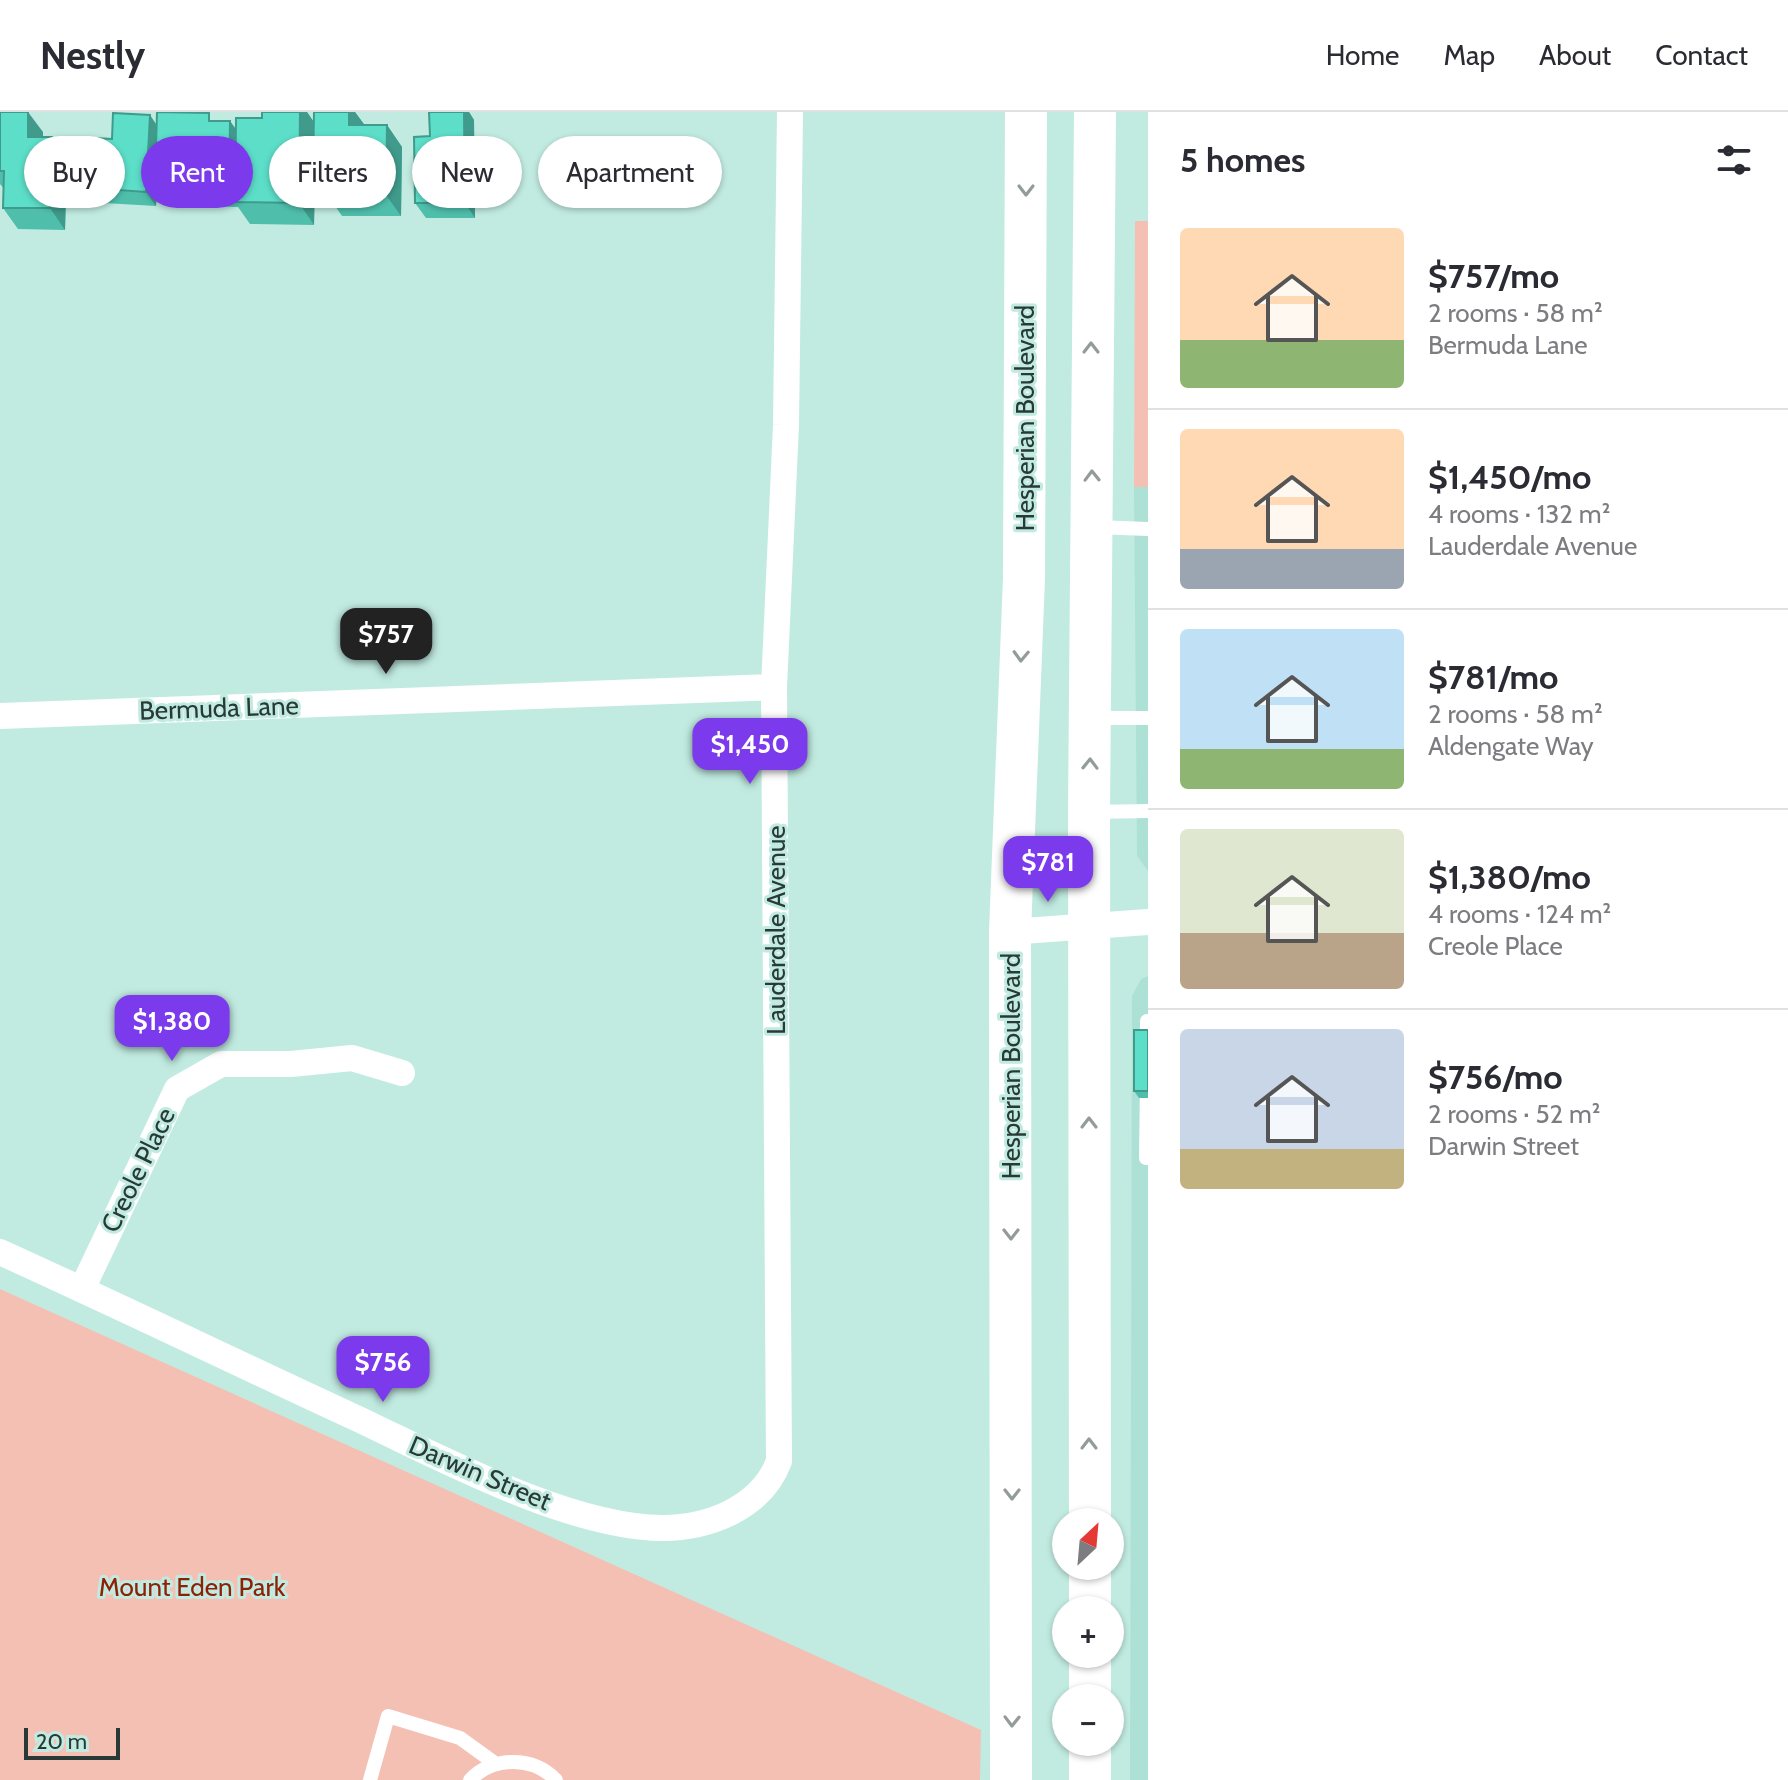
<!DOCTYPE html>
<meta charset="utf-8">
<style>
body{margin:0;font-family:Cabin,sans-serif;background:#f7f7f7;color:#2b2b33;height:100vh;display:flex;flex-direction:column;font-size:30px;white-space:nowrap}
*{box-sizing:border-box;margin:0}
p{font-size:26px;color:#7c7c81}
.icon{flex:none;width:44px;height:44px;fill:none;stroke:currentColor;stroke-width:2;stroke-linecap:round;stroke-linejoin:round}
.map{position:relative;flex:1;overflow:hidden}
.drawer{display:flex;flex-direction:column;background:#fff;width:640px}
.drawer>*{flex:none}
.guide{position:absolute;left:24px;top:24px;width:760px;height:72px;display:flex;gap:16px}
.needle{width:52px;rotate:26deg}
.fabs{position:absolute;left:1052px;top:1396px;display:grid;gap:16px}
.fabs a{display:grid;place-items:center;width:72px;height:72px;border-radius:50%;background:#fff;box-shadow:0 2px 6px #0004;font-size:40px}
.scale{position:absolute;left:24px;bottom:20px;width:96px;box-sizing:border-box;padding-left:8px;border:4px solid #283936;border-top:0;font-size:22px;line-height:28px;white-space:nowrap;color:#283936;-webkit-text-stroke:6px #c1ebe1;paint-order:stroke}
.price{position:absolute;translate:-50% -68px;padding:0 18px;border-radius:16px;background:#7c3aed;color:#fff;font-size:26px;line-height:52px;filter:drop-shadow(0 2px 4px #0008)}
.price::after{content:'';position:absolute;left:50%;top:48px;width:24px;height:18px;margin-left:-12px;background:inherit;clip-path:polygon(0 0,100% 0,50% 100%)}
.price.on{background:#222;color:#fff}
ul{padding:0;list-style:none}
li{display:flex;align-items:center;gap:24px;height:200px;padding:0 32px}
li+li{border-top:2px solid #e1e1e2}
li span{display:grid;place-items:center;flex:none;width:224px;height:160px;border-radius:8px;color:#555}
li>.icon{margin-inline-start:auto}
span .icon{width:96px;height:96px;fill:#fffc;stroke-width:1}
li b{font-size:34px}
h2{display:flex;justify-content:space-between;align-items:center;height:96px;padding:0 32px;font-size:34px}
.tag{padding:0 28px;border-radius:36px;background:#fff;box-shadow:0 2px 6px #0004;font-size:28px;line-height:72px}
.tag.on{background:#7c3aed;color:#fff}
header{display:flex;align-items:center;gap:48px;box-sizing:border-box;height:112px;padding:0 40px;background:#fff;border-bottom:2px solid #e1e1e2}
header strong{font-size:38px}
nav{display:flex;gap:44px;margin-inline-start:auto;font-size:28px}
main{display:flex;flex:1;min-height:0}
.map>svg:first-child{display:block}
</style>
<header>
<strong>Nestly</strong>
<nav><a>Home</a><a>Map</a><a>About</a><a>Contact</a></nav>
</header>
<main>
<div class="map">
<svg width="1148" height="1668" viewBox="0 0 1148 1668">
<rect width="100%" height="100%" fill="#c1ebe1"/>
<path fill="#ade1d6" d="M 1134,375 L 1148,375 L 1148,759 L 1137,744 Z
M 1148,864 L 1148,1668 L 1130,1668 L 1132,884 L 1141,867 Z"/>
<path fill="#f5c0b4" d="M 1135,109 L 1148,109 L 1148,375 L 1134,375 Z
M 0,1177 L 981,1618 L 980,1668 L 0,1668 Z"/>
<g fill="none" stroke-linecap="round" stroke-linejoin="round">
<path stroke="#fff" stroke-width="14" d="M 1096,415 L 1148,417
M 1092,606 L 1148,606
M 1092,700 L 1148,699
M 1147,937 L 1147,909
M 1146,1046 L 1147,969
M 370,1668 L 388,1604 L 460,1626 L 496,1652
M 470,1668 C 493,1644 533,1644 556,1668"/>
<path stroke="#fff" stroke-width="26" d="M 0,604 L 774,575
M 1010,820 L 1148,810
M 0,1140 C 119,1194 237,1251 356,1306 C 441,1346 568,1415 662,1416 C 710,1416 762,1395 779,1349 L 774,575 L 786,313 L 790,0
M 82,1177 L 177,977 L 221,952 L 291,952 L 352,946 L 402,961"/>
<path stroke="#fff" stroke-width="42" d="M 1090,1410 L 1089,700 L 1095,0
M 1090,1454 L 1090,1498
M 1090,1542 L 1090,1586
M 1011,1668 L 1010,820 L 1024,466 L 1026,0
M 1090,1668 L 1090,1630"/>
</g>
<path fill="#4fbfac" d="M 0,0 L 43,20 L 43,25 L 52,25 L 67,47 L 65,118 L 18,117 L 3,96 L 4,77 L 0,72 Z
M 262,0 L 307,0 L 314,11 L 314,0 L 355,0 L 364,13 L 387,13 L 402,35 L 401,104 L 342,104 L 315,65 L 314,113 L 250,112 L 238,95 L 195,94 L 184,79 L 185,50 L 167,50 L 159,39 L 156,94 L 86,90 L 76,75 L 112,27 L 157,13 L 214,9 L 230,9 L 236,17 L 262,6 Z
M 429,0 L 469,0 L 474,8 L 475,106 L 426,106 L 415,91 L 430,24 Z
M 1148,918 L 1148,986 L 1139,986 L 1134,979 Z"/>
<path fill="#409b8c" d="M 28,0 L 43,20 L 43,46 L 28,25 Z
M 300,0 L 307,0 L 316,13 L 313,63 L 315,65 L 314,113 L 299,91 Z
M 349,0 L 355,0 L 364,12 L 349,13 Z
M 464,0 L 469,0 L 474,8 L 475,106 L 465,91 Z
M 150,3 L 160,18 L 156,35 L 159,39 L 156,94 L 146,80 Z
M 230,9 L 240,24 L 236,90 L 229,80 Z
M 387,13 L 402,35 L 401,104 L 386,83 Z
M 52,25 L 67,47 L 65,118 L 50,96 Z"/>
<path fill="#5cdec8" stroke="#409b8c" stroke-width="2" d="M 0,0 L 28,0 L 28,25 L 52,25 L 50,96 L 3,96 L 4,59 L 0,59 Z
M 157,0 L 209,1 L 209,9 L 230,9 L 229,80 L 184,79 L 185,36 L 156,35 Z
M 262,0 L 300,0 L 299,91 L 235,90 L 236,6 L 262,6 Z
M 314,0 L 349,0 L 349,13 L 387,13 L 386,83 L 327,82 L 327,63 L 313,63 Z
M 429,0 L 464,0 L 465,91 L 415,91 L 414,25 L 430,24 Z
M 113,1 L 150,3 L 146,80 L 76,75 L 78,25 L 112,27 Z
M 1134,918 L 1148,918 L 1148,979 L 1134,979 Z"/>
<defs><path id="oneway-chevron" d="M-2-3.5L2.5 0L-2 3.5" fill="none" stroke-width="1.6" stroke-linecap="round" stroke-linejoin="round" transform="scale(2)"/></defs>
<g stroke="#949c9a">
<use href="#oneway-chevron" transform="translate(1026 78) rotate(90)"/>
<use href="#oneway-chevron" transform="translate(1091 236) rotate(-90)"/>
<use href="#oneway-chevron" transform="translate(1092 364) rotate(-91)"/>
<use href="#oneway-chevron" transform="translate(1021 544) rotate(92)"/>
<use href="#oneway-chevron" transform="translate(1090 652) rotate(-89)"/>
<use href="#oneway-chevron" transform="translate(1089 1011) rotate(-90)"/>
<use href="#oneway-chevron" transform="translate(1011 1122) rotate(90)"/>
<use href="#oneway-chevron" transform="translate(1089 1332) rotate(-90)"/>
<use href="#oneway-chevron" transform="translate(1012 1382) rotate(90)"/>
<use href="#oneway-chevron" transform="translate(1012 1609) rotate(91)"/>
</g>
<g text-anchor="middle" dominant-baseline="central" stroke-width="6" stroke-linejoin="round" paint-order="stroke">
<g font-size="26" fill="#283936" stroke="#c1ebe1">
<text transform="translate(1025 306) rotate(-90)">Hesperian Boulevard</text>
<text transform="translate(219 596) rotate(-2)">Bermuda Lane</text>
<text transform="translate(776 818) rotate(-90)">Lauderdale Avenue</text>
<text transform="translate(1011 954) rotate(-90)">Hesperian Boulevard</text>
<text transform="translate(138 1058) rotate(-64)">Creole Place</text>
<text transform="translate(480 1361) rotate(23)">Darwin Street</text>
</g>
<g font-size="26" fill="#8e2007" stroke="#c1ebe1">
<text x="192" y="1475">Mount Eden Park</text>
</g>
</g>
</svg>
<div class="fabs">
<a><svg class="needle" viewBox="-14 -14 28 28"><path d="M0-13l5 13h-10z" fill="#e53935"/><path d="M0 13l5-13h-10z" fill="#7c7c81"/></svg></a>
<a>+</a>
<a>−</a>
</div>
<div class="scale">20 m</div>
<b class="price on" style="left:386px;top:564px">$757</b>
<b class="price" style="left:750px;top:674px">$1,450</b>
<b class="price" style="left:1048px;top:792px">$781</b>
<b class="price" style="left:172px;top:951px">$1,380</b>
<b class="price" style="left:383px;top:1292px">$756</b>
<div class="guide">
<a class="tag">Buy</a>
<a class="tag on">Rent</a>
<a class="tag">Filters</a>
<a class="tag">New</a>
<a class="tag">Apartment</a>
</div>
</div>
<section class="drawer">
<h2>5 homes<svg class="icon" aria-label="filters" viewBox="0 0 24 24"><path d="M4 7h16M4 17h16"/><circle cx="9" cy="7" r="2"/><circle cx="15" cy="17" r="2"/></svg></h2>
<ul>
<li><span style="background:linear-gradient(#ffd9b3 70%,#8fb573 0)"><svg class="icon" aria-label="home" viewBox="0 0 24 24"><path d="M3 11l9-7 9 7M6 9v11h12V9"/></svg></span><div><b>$757/mo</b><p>2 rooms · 58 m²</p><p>Bermuda Lane</p></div></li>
<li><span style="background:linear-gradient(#ffd9b3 75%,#9aa5b1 0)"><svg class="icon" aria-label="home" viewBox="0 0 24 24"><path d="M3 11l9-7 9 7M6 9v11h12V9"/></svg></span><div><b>$1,450/mo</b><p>4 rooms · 132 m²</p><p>Lauderdale Avenue</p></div></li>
<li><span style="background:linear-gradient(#bfe0f5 75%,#8fb573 0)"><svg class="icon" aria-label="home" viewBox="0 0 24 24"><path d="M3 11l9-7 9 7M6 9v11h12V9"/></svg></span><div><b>$781/mo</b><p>2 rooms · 58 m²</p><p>Aldengate Way</p></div></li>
<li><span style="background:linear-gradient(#dfe7d0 65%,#b9a48a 0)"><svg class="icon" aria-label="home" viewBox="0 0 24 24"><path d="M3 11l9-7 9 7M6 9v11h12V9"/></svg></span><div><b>$1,380/mo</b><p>4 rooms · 124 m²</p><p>Creole Place</p></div></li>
<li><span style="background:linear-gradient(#c9d6e8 75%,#c2b280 0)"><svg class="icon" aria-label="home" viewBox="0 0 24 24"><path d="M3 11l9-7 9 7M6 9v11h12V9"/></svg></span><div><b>$756/mo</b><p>2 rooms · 52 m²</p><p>Darwin Street</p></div></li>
</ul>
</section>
</main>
